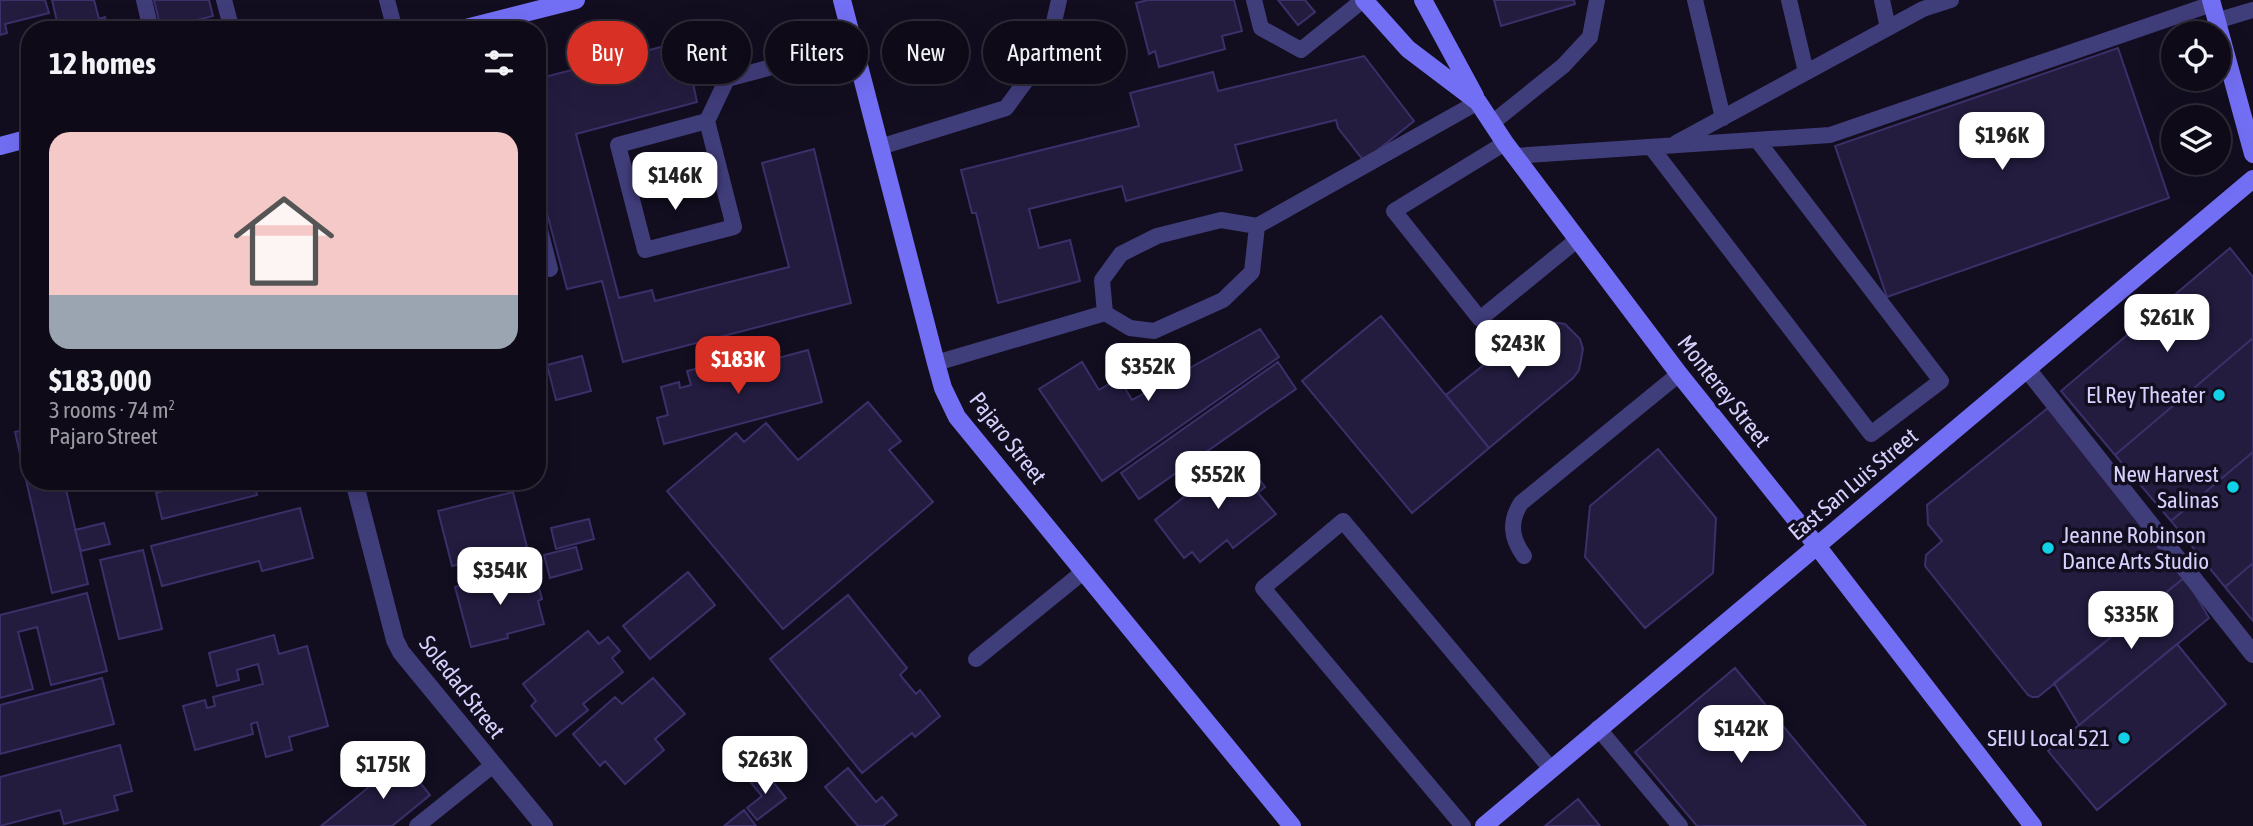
<!DOCTYPE html>
<meta charset="utf-8">
<style>
body{margin:0;font-family:"Asap Condensed",sans-serif;background:#1c1825;color:#f1f3f6;height:100vh;display:flex;flex-direction:column;font-size:26px;white-space:nowrap}
*{box-sizing:border-box;margin:0}
p{font-size:23px;color:#9b9aa2}
.icon{flex:none;width:38px;height:38px;fill:none;stroke:currentColor;stroke-width:2;stroke-linecap:round;stroke-linejoin:round}
.map{position:relative;flex:1;overflow:hidden}
.sheet{position:absolute;left:21px;top:21px;width:525px;height:469px;display:flex;flex-direction:column;background:#0e0a18;border-radius:28px;box-shadow:0 7px 28px #0002,0 0 0 2px #2e2b37}
.sheet>*{flex:none}
.banner{position:absolute;left:567px;top:21px;width:665px;height:63px;display:flex;gap:14px}
.tools{position:absolute;left:2161px;top:21px;display:grid;gap:14px}
.tools a{display:grid;place-items:center;width:70px;height:70px;border-radius:50%;background:#0e0a18;box-shadow:0 7px 28px #0002,0 0 0 2px #2e2b37;font-size:35px}
.price{position:absolute;translate:-50% -60px;padding:0 16px;border-radius:14px;background:#fff;color:#222;font-size:23px;line-height:46px;filter:drop-shadow(0 2px 4px #0008)}
.price::after{content:'';position:absolute;left:50%;top:42px;width:21px;height:16px;margin-left:-10px;background:inherit;clip-path:polygon(0 0,100% 0,50% 100%)}
.price.active{background:#d93025;color:#fff}
ul{padding:0;list-style:none}
li{display:grid;align-content:center;gap:14px;height:371px;padding:0 28px}
li span{display:grid;place-items:center;height:217px;border-radius:21px;color:#555}
li>.icon{margin-inline-start:auto}
span .icon{width:126px;height:126px;fill:#fffc;stroke-width:1}
li b{font-size:30px}
h2{display:flex;justify-content:space-between;align-items:center;height:84px;padding:0 28px;font-size:30px}
.tag{padding:0 24px;border-radius:32px;background:#0e0a18;box-shadow:0 7px 28px #0002,0 0 0 2px #2e2b37;font-size:24px;line-height:63px}
.tag.active{background:#d93025;color:#fff}
.map>svg:first-child{display:block}
</style>
<div class="map">
<svg width="2253" height="826" viewBox="0 0 2253 826">
<rect width="100%" height="100%" fill="#120e20"/>
<path fill="#231c3f" stroke="#3b3069" stroke-width="2" d="M 0,0 L 45,0 L 49,13 L 5,24 L 7,33 L 0,35 Z
M 52,0 L 94,0 L 99,19 L 105,17 L 108,30 L 59,30 Z
M 154,0 L 209,0 L 213,16 L 161,29 Z
M 1148,0 L 1234,0 L 1242,31 L 1222,36 L 1225,49 L 1159,67 L 1155,51 L 1149,54 L 1136,3 Z
M 1278,0 L 1305,0 L 1315,12 L 1298,25 Z
M 1494,0 L 1574,0 L 1575,4 L 1501,26 Z
M 684,41 L 697,102 L 576,134 L 619,298 L 652,290 L 655,301 L 789,267 L 762,163 L 814,149 L 851,303 L 623,362 L 602,281 L 567,289 L 537,175 L 537,79 Z
M 2118,48 L 2169,198 L 1887,297 L 1835,146 Z
M 1364,56 L 1414,121 L 1364,161 L 1338,128 L 1336,120 L 1235,145 L 1242,170 L 1126,201 L 1122,186 L 1029,209 L 1039,248 L 1070,240 L 1080,281 L 998,303 L 976,213 L 972,213 L 961,170 L 1139,126 L 1130,93 L 1213,72 L 1218,91 Z
M 30,212 L 30,241 L 23,214 Z
M 2230,248 L 2253,277 L 2253,338 L 2115,455 L 2061,391 Z
M 1381,316 L 1489,448 L 1412,513 L 1302,381 Z
M 1544,321 L 1565,324 L 1580,339 L 1583,349 L 1579,370 L 1573,378 L 1489,448 L 1446,395 L 1534,325 Z
M 1260,329 L 1279,357 L 1102,481 L 1039,389 L 1082,362 L 1099,390 L 1119,378 L 1132,400 Z
M 2253,338 L 2253,452 L 2171,521 L 2115,455 Z
M 808,350 L 822,402 L 664,444 L 657,418 L 668,415 L 661,387 L 679,382 L 680,388 L 691,385 L 687,371 L 712,365 L 715,375 Z
M 582,356 L 591,391 L 556,400 L 547,365 Z
M 1278,362 L 1296,389 L 1139,499 L 1121,473 Z
M 868,402 L 901,441 L 889,450 L 933,502 L 783,629 L 667,491 L 736,433 L 744,442 L 766,423 L 798,460 Z
M 2048,408 L 2185,577 L 2038,697 L 2032,697 L 2028,695 L 1925,566 L 1926,555 L 1942,541 L 1928,524 L 1927,505 Z
M 30,428 L 30,481 L 64,481 L 88,584 L 52,593 L 15,432 Z
M 1658,449 L 1716,518 L 1713,573 L 1645,628 L 1585,557 L 1590,506 Z
M 2253,452 L 2253,563 L 2225,587 L 2171,521 Z
M 1239,453 L 1265,487 L 1258,493 L 1276,514 L 1233,548 L 1227,540 L 1200,562 L 1192,552 L 1184,558 L 1155,520 Z
M 166,481 L 280,481 L 281,485 L 256,491 L 257,495 L 162,519 L 156,493 L 168,490 Z
M 513,492 L 527,547 L 452,566 L 438,511 Z
M 300,508 L 313,558 L 262,571 L 259,561 L 162,586 L 151,546 Z
M 589,519 L 594,539 L 556,549 L 551,528 Z
M 104,523 L 110,544 L 81,551 L 75,530 Z
M 576,547 L 582,569 L 550,578 L 544,555 Z
M 143,550 L 162,629 L 119,639 L 100,560 Z
M 2253,563 L 2253,621 L 2225,587 Z
M 534,570 L 542,599 L 538,601 L 544,624 L 507,634 L 508,638 L 471,647 L 455,587 L 485,579 L 486,582 Z
M 688,572 L 715,605 L 650,659 L 623,626 Z
M 2185,577 L 2209,618 L 2079,725 L 2054,683 Z
M 87,593 L 107,671 L 51,685 L 37,627 L 18,632 L 33,689 L 0,698 L 0,615 Z
M 848,595 L 907,668 L 900,675 L 916,694 L 920,690 L 940,716 L 915,737 L 912,733 L 862,773 L 770,659 Z
M 588,631 L 599,644 L 608,637 L 620,651 L 612,658 L 623,672 L 583,704 L 588,710 L 556,736 L 531,706 L 536,701 L 523,684 Z
M 274,635 L 279,654 L 307,646 L 328,726 L 289,737 L 292,750 L 266,757 L 257,722 L 251,724 L 253,734 L 195,750 L 183,706 L 205,700 L 207,708 L 215,706 L 213,697 L 263,684 L 258,664 L 237,670 L 239,680 L 217,686 L 209,653 Z
M 2177,644 L 2226,704 L 2097,810 L 2048,751 Z
M 1735,668 L 1866,826 L 1697,826 L 1635,752 Z
M 102,678 L 114,724 L 0,754 L 0,705 Z
M 653,678 L 685,714 L 655,739 L 664,750 L 625,784 L 605,761 L 600,766 L 573,734 L 615,697 L 622,704 Z
M 120,745 L 132,791 L 114,796 L 118,810 L 64,824 L 60,810 L 0,826 L 0,777 Z
M 402,760 L 430,795 L 392,826 L 321,826 Z
M 848,768 L 876,802 L 882,797 L 897,815 L 883,826 L 858,826 L 825,787 Z
M 765,772 L 786,798 L 757,820 L 747,808 L 762,796 L 751,783 Z
M 1578,799 L 1600,826 L 1545,826 Z
M 744,810 L 756,826 L 724,826 Z"/>
<g fill="none" stroke-linecap="round" stroke-linejoin="round">
<path stroke="#403d7b" stroke-width="16" d="M 144,0 L 151,30
M 224,0 L 232,30
M 387,0 L 395,30
M 1254,0 L 1261,28 L 1301,50 L 1363,0
M 1695,0 L 1723,118
M 1789,0 L 1806,72
M 1882,0 L 1888,28
M 2216,21 L 2253,10
M 707,121 L 618,145 L 645,250 L 734,227 L 707,121 L 727,79 L 854,45
M 1492,123 L 1563,66 L 1590,37 L 1597,0
M 1505,143 L 1394,211 L 1480,319 L 1578,239
M 1676,143 L 1923,9 L 1951,0
M 880,147 L 1006,108 L 1025,82 L 1054,22 L 1059,0
M 1651,147 L 1871,434 L 1941,381 L 1757,140
M 1514,156 L 1830,135 L 2212,4
M 537,218 L 550,269
M 1105,313 L 1102,280 L 1121,254 L 1157,236 L 1221,220 L 1257,226
M 936,363 L 1105,313 L 1130,328 L 1154,331 L 1223,300 L 1252,272 L 1257,226 L 1478,102
M 1524,556 C 1511,538 1509,522 1521,503 L 1679,374
M 976,659 L 1083,572
M 1598,728 L 1680,826
M 417,826 L 493,765
M 1463,826 L 1263,588 L 1343,521 L 1551,769"/>
<path stroke="#403d7b" stroke-width="18" d="M 2027,369 L 2253,654
M 354,481 L 395,640 L 401,652 L 544,826"/>
<path stroke="#736ff4" stroke-width="18" d="M 842,0 L 936,363 L 943,388 L 957,417 L 1292,826
M 1364,0 L 1408,49 L 1478,102 L 1505,143 L 1679,374 L 1817,546 L 2033,826
M 1423,0 L 1475,96
M 2211,0 L 2253,154
M 458,30 L 576,0
M 0,146 L 30,138
M 1484,826 L 2253,179"/>
</g>
<g fill="#11d1e7" stroke="#120e20" stroke-width="2.5">
<circle cx="2219" cy="395" r="7"/>
<circle cx="2233" cy="487" r="7"/>
<circle cx="2048" cy="548" r="7"/>
<circle cx="2124" cy="738" r="7"/>
</g>
<g text-anchor="middle" dominant-baseline="central" stroke-width="7" stroke-linejoin="round" paint-order="stroke">
<g font-size="23" fill="#d6d1fc" stroke="#120e20">
<text transform="translate(1724 391) rotate(52)">Monterey Street</text>
<text transform="translate(1008 438) rotate(52)">Pajaro Street</text>
<text transform="translate(1853 484) rotate(-40)">East San Luis Street</text>
<text transform="translate(462 687) rotate(52)">Soledad Street</text>
</g>
<g font-size="23" fill="#d6d1fc" stroke="#120e20" text-anchor="end">
<text x="2205" y="395">El Rey Theater</text>
<text x="2219" y="474">New Harvest<tspan x="2219" dy="26">Salinas</tspan></text>
<text x="2062" y="535" text-anchor="start">Jeanne Robinson<tspan x="2062" dy="26">Dance Arts Studio</tspan></text>
<text x="2110" y="738">SEIU Local 521</text>
</g>
</g>
</svg>
<div class="tools">
<a><svg class="icon" aria-label="locate" viewBox="0 0 24 24"><circle cx="12" cy="12" r="6"/><path d="M12 2v4M12 18v4M2 12h4M18 12h4"/></svg></a>
<a><svg class="icon" aria-label="layers" viewBox="0 0 24 24"><path d="M12 4l9 5-9 5-9-5zM3 14l9 5 9-5"/></svg></a>
</div>
<b class="price" style="left:2002px;top:172px">$196K</b>
<b class="price" style="left:675px;top:212px">$146K</b>
<b class="price" style="left:2167px;top:354px">$261K</b>
<b class="price" style="left:1518px;top:380px">$243K</b>
<b class="price active" style="left:738px;top:396px">$183K</b>
<b class="price" style="left:1148px;top:403px">$352K</b>
<b class="price" style="left:1218px;top:511px">$552K</b>
<b class="price" style="left:500px;top:607px">$354K</b>
<b class="price" style="left:2131px;top:651px">$335K</b>
<b class="price" style="left:1741px;top:765px">$142K</b>
<b class="price" style="left:765px;top:796px">$263K</b>
<b class="price" style="left:383px;top:801px">$175K</b>
<div class="banner">
<a class="tag active">Buy</a>
<a class="tag">Rent</a>
<a class="tag">Filters</a>
<a class="tag">New</a>
<a class="tag">Apartment</a>
</div>
<section class="sheet">
<h2>12 homes<svg class="icon" aria-label="filters" viewBox="0 0 24 24"><path d="M4 7h16M4 17h16"/><circle cx="9" cy="7" r="2"/><circle cx="15" cy="17" r="2"/></svg></h2>
<ul>
<li><span style="background:linear-gradient(#f6c9c9 75%,#9aa5b1 0)"><svg class="icon" aria-label="home" viewBox="0 0 24 24"><path d="M3 11l9-7 9 7M6 9v11h12V9"/></svg></span><div><b>$183,000</b><p>3 rooms · 74 m²</p><p>Pajaro Street</p></div></li>
</ul>
</section>
</div>
